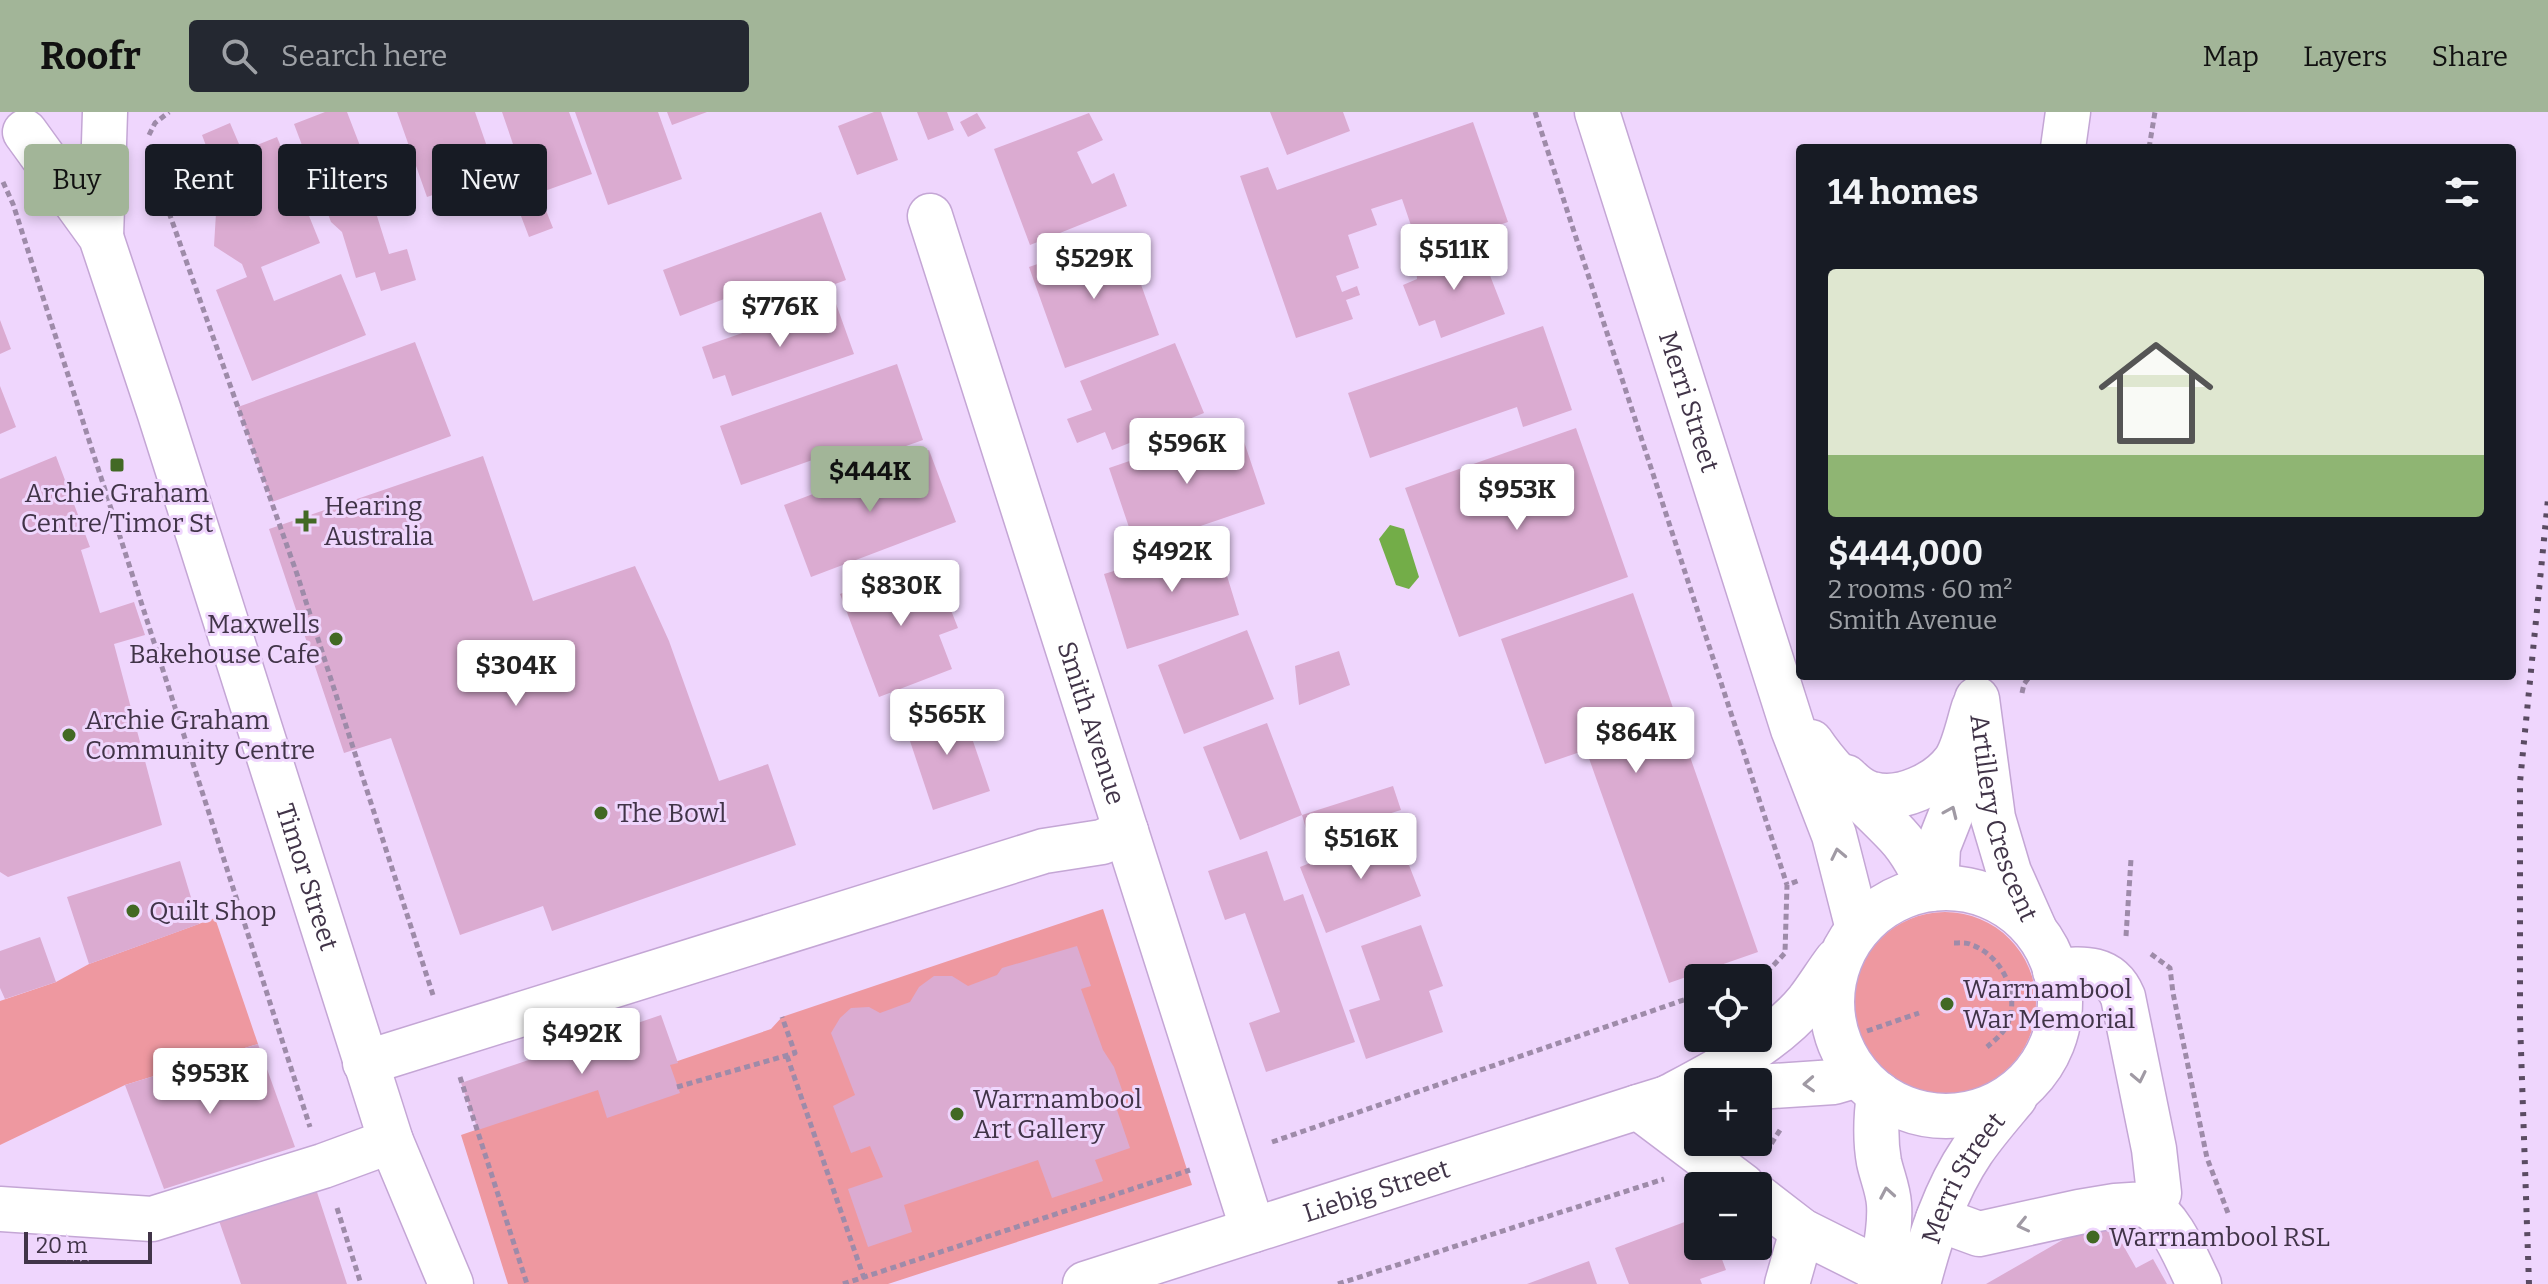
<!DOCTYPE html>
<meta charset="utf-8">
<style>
body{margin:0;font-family:Bitter,serif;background:#242831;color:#f1f3f6;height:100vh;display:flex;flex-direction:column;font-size:30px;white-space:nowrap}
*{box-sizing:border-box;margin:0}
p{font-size:26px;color:#9ea1a6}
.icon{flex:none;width:44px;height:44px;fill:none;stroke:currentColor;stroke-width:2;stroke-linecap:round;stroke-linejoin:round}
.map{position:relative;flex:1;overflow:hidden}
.drawer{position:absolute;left:1796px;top:32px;width:720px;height:536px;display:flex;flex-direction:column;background:#171b24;border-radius:8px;box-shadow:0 4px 12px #0003}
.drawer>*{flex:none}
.top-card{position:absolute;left:24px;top:32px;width:760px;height:72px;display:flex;gap:16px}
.fabs{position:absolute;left:1684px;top:852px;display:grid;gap:16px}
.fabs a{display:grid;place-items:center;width:88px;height:88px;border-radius:8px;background:#171b24;box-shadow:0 4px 12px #0003;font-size:40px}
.scale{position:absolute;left:24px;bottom:20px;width:128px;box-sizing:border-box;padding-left:8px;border:4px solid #413448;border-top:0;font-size:22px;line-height:28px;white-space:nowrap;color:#413448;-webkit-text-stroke:6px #efd6fd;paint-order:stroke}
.price{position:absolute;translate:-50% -68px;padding:0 18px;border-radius:8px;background:#fff;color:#222;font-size:26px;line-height:52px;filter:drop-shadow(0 2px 4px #0008)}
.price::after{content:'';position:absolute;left:50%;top:48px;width:24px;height:18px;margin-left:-12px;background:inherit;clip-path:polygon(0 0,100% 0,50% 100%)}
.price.current{background:#a2b598;color:#111}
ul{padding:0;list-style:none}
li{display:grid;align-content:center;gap:16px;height:424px;padding:0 32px}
li span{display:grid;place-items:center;height:248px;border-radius:8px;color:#555}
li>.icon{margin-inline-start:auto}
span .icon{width:144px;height:144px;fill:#fffc;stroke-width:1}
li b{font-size:34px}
h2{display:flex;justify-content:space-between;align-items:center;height:96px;padding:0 32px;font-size:34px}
.pill{padding:0 28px;border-radius:8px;background:#171b24;box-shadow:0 4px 12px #0003;font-size:28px;line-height:72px}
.pill.current{background:#a2b598;color:#111}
header{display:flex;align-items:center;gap:48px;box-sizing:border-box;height:112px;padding:0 40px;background:#a2b598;color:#111}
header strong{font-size:38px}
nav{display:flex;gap:44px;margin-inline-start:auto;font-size:28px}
.search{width:560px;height:72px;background:#242831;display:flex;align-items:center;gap:20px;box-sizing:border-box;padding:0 28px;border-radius:8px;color:#9ea1a6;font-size:30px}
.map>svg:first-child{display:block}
</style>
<header>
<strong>Roofr</strong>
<div class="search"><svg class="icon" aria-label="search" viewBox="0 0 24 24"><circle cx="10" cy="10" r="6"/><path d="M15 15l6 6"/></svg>Search here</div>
<nav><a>Map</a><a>Layers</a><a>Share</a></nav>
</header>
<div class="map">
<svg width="2548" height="1172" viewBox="0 0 2548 1172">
<rect width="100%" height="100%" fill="#efd6fd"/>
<path fill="#ee98a0" d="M 1103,797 L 1192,1073 L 888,1172 L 508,1172 L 461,1023 L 771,917 L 782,905 Z
M1854 891a91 91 0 1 1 182 0a91 91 0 1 1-182 0Z
M 215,806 L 258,932 L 125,973 L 0,1033 L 0,889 L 56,870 L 89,852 Z"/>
<path fill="#73ad48" d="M 1390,413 L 1404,417 L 1419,465 L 1409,477 L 1396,473 L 1379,427 Z"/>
<path fill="#dbabd1" d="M 325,0 L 347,0 L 374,70 L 392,78 L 397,95 L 376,101 L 389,142 L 407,137 L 416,168 L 381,179 L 375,160 L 356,166 L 342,120 L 331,110 L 294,12 Z
M 397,0 L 475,0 L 502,78 L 459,93 L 453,76 L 427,85 Z
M 502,0 L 569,0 L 592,62 L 539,81 L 553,116 L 529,125 L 497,41 L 514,35 Z
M 575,0 L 658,0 L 682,67 L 608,93 Z
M 667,0 L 707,0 L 672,13 Z
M 874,0 L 881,0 L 898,48 L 857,63 L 838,14 Z
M 917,0 L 947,0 L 954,18 L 928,28 Z
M 1270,0 L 1343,0 L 1350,19 L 1287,43 Z
M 977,1 L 986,16 L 968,25 L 960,10 Z
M 1089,1 L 1103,28 L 1077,40 L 1092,72 L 1114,61 L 1127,94 L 1030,133 L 994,37 Z
M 1473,10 L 1508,110 L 1420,140 L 1402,87 L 1371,97 L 1377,113 L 1348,123 L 1359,156 L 1336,164 L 1342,180 L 1357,174 L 1360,183 L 1346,188 L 1353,207 L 1296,226 L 1240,64 L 1268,55 L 1277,78 Z
M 230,11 L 242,39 L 277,25 L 320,131 L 261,155 L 274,189 L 341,162 L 366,223 L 252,269 L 216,178 L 247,165 L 242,152 L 214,134 L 216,101 L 183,59 L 211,47 L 202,23 Z
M 821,100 L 846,168 L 792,188 L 763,172 L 680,204 L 663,158 Z
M 1123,122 L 1159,223 L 1065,256 L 1029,155 Z
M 1477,130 L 1505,202 L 1441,226 L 1435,208 L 1419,214 L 1403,173 L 1417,167 L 1416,153 Z
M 835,189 L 854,242 L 732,284 L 725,263 L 713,267 L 702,235 Z
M 0,208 L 11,237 L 0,242 Z
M 1543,214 L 1572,298 L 1523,315 L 1517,295 L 1370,346 L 1348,281 Z
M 415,230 L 451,324 L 272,390 L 238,295 Z
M 1175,231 L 1204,301 L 1112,338 L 1105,320 L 1077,331 L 1067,307 L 1092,298 L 1080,269 Z
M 897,252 L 923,328 L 844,356 L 838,339 L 741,373 L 720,314 Z
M 0,274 L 16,315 L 0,322 Z
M 1238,312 L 1265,392 L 1136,436 L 1109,356 Z
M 1576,316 L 1628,465 L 1459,525 L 1405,376 Z
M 929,338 L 956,410 L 811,465 L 784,393 Z
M 56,344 L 90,435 L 81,438 L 100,501 L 134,490 L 145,523 L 114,532 L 162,713 L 8,765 L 0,760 L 0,367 Z
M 483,344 L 533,489 L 635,454 L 669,529 L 719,669 L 768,652 L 796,733 L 552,819 L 543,794 L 460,823 L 391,626 L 344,641 L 269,417 Z
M 1216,428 L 1239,503 L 1127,537 L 1104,462 Z
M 918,452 L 924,464 L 936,460 L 958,516 L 939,523 L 952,557 L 879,585 L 840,482 Z
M 1633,481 L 1758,840 L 1669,871 L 1586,638 L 1545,652 L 1501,527 Z
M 1247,518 L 1274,587 L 1184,622 L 1158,553 Z
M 1339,539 L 1350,573 L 1299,593 L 1295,554 Z
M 960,591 L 990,679 L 933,698 L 904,611 Z
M 1267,611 L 1302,703 L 1393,674 L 1401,698 L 1309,727 L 1302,703 L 1240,728 L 1203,635 Z
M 1395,717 L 1421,784 L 1326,821 L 1300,755 Z
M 1267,739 L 1284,789 L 1303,782 L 1355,930 L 1266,960 L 1249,911 L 1280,900 L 1245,801 L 1225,808 L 1208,759 Z
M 180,749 L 199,812 L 89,852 L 67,785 Z
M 1421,813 L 1443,874 L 1429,879 L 1443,920 L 1366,947 L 1349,898 L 1380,888 L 1361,834 Z
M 40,825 L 56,870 L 5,887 L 0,876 L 0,839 Z
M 1077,834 L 1091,874 L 1081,877 L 1103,938 L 1114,955 L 1122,978 L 1117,998 L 1130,1036 L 1095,1048 L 1103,1069 L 1052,1086 L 1038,1048 L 904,1093 L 912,1120 L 868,1135 L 848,1077 L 883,1065 L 870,1034 L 851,1041 L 833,994 L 855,983 L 831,921 L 840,906 L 851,896 L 869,895 L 880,901 L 910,890 L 919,875 L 934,864 L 952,864 L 968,874 L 997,863 L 1002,856 Z
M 661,903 L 678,951 L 670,953 L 680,981 L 607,1006 L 598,978 L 478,1018 L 461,971 Z
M 258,932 L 295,1035 L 164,1077 L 125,973 Z
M 315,1074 L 347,1172 L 241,1172 L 217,1103 Z
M 2106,1103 L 2136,1156 L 2153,1147 L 2167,1172 L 1986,1172 Z
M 1698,1105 L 1698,1134 L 1717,1134 L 1726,1158 L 1700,1167 L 1702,1172 L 1629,1172 L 1615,1136 Z
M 1589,1149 L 1597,1172 L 1527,1172 Z"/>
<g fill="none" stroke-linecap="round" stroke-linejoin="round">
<defs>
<g id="minor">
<path id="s1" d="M 1597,0 L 1793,617 L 1834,723 L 1858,817"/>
<path id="s2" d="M 25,20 L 101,125 L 159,299 L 391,1029 L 451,1172"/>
<path d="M 2063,36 L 2068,0"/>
<path id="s3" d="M 930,104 L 1253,1118"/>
<path d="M 101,125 L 105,0"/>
<path id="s4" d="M 1977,587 L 1993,706 L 2009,760 L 2034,816"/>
<path d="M 1811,630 C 1835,666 1868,692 1897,723 C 1912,739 1921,758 1930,777"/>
<path d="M 1846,665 C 1853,672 1862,680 1872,682 C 1900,690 1938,672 1955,649 C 1964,636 1969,610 1974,595"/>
<path d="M 1936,776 L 1938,735 L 1957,687 L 1968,631"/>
<circle cx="1946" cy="890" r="114"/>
<path d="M 365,951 L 1044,739 L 1102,730 L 1126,719"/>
<path d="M 1758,975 L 1834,970 L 1858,963"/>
<path d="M 1879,982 C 1876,1004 1875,1028 1879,1050 C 1882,1064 1888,1077 1889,1092 C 1891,1120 1883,1145 1880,1172"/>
<path d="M 1667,986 C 1714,961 1774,931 1808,889 C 1818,876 1827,861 1837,848"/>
<path d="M 1638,995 L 1743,1074"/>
<path d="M 1758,1085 L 1802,1119 L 1882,1159"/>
<path d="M 2146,1092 C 2173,1109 2185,1144 2199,1172"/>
<path d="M 0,1097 L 152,1107 L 323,1054 L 391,1029"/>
<path d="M 1938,1107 L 1979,1122 L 2079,1100 L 2115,1094 L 2146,1092 L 2159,1081 L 2154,1037 L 2123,885 C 2110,854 2084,856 2055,859"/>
<path id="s5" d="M 1085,1172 L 1638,995 L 1667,986 L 1698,981"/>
<path d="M 1787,1172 L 1802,1119"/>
<path id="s6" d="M 1918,1172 C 1930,1126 1945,1079 1972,1039 C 1985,1020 2000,1003 2015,985"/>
</g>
</defs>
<use href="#minor" stroke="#c4a6d5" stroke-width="47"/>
<path stroke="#9e8ba9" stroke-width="5" stroke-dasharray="6 4" stroke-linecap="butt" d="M 1535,0 L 1787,773
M 149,23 L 155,11 L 169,0
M 2149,36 L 2155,0
M 149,44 L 297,462 L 433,883
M 3,70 L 13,92 L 310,1015
M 2022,581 L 2024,572 L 2030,564
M 2126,824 L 2131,747
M 1954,831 C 1960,831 1967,830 1972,833 C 2002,844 2020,882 2008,911 C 2004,921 1995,928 1987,935
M 2151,842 L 2170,856 L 2173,881 L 2207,1046 L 2228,1101
M 1747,866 L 1769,858 L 1785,841 L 1787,773 L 1800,768
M 1867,919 L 1919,901
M 787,944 L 864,1166
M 460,965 L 527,1172
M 677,975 L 795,941 L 782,905
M 1272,1030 L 1698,883
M 1766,1040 L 1780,1018
M 337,1096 L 361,1172
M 843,1172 L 1190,1058
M 1338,1172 L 1664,1067"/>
<use href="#minor" stroke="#fff" stroke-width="44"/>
<path stroke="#5a4b62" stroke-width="6" stroke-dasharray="4 8" stroke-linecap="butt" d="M 2529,1172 L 2520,909 L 2520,670 L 2548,387"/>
</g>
<defs><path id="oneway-chevron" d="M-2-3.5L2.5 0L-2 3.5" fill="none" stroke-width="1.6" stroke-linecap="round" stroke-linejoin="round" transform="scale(2)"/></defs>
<g stroke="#a09aa4">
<use href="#oneway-chevron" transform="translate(1951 700) rotate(-66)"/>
<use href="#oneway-chevron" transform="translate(1838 742) rotate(-102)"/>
<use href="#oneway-chevron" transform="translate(2139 965) rotate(78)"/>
<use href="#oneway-chevron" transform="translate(1809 972) rotate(177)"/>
<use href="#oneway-chevron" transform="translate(1887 1081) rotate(-100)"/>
<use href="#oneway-chevron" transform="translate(2023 1113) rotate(167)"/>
</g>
<g fill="#426924" stroke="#efd6fd" stroke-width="3">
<rect x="109" y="345" width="16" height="16" rx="4"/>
<path d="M302 397h8v8h8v8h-8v8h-8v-8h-8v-8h8z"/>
<circle cx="336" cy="527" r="8"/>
<circle cx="69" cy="623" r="8"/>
<circle cx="601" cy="701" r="8"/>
<circle cx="133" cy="799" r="8"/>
<circle cx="1947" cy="892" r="8"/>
<circle cx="957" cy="1002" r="8"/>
<circle cx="2093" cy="1125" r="8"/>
</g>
<g text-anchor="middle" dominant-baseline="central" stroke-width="6" stroke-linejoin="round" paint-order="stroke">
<g font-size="26" fill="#413448" stroke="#efd6fd">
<text stroke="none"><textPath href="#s1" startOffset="304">Merri Street</textPath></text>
<text stroke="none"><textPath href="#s3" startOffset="532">Smith Avenue</textPath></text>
<text stroke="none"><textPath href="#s4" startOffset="122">Artillery Crescent</textPath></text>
<text stroke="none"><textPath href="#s2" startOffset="802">Timor Street</textPath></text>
<text stroke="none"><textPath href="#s6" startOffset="116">Merri Street</textPath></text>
<text stroke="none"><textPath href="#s5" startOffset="306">Liebig Street</textPath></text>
</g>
<g font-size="26" fill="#413448" stroke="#efd6fd" text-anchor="start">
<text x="117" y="381" text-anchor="middle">Archie Graham<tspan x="117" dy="30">Centre/Timor St</tspan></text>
<text x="324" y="394">Hearing<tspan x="324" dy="30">Australia</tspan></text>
<text x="320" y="512" text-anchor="end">Maxwells<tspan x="320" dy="30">Bakehouse Cafe</tspan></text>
<text x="85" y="608">Archie Graham<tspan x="85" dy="30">Community Centre</tspan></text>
<text x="617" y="701">The Bowl</text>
<text x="149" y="799">Quilt Shop</text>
<text x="1963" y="877">Warrnambool<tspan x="1963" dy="30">War Memorial</tspan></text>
<text x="973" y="987">Warrnambool<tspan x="973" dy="30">Art Gallery</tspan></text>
<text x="2109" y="1125">Warrnambool RSL</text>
</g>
</g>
</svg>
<div class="fabs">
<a><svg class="icon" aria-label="locate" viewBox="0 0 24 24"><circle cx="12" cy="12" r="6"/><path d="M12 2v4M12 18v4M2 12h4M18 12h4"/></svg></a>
<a>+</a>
<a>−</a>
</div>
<div class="scale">20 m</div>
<b class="price" style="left:1454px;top:180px">$511K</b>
<b class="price" style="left:1094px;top:189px">$529K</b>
<b class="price" style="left:780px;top:237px">$776K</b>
<b class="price" style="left:1187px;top:374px">$596K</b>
<b class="price current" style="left:870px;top:402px">$444K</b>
<b class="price" style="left:1517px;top:420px">$953K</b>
<b class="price" style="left:1172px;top:482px">$492K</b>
<b class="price" style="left:901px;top:516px">$830K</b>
<b class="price" style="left:516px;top:596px">$304K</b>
<b class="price" style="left:947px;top:645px">$565K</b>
<b class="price" style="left:1636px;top:663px">$864K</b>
<b class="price" style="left:1361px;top:769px">$516K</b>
<b class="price" style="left:582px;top:964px">$492K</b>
<b class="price" style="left:210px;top:1004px">$953K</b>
<div class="top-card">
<a class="pill current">Buy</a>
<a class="pill">Rent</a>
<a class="pill">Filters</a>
<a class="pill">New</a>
</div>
<section class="drawer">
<h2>14 homes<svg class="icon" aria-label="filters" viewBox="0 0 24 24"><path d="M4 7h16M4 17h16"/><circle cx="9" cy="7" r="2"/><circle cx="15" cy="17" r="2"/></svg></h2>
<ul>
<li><span style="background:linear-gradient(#dfe7d0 75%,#8fb573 0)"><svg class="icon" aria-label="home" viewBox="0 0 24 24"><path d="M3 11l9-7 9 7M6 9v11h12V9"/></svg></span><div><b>$444,000</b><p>2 rooms · 60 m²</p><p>Smith Avenue</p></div></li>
</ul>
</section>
</div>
